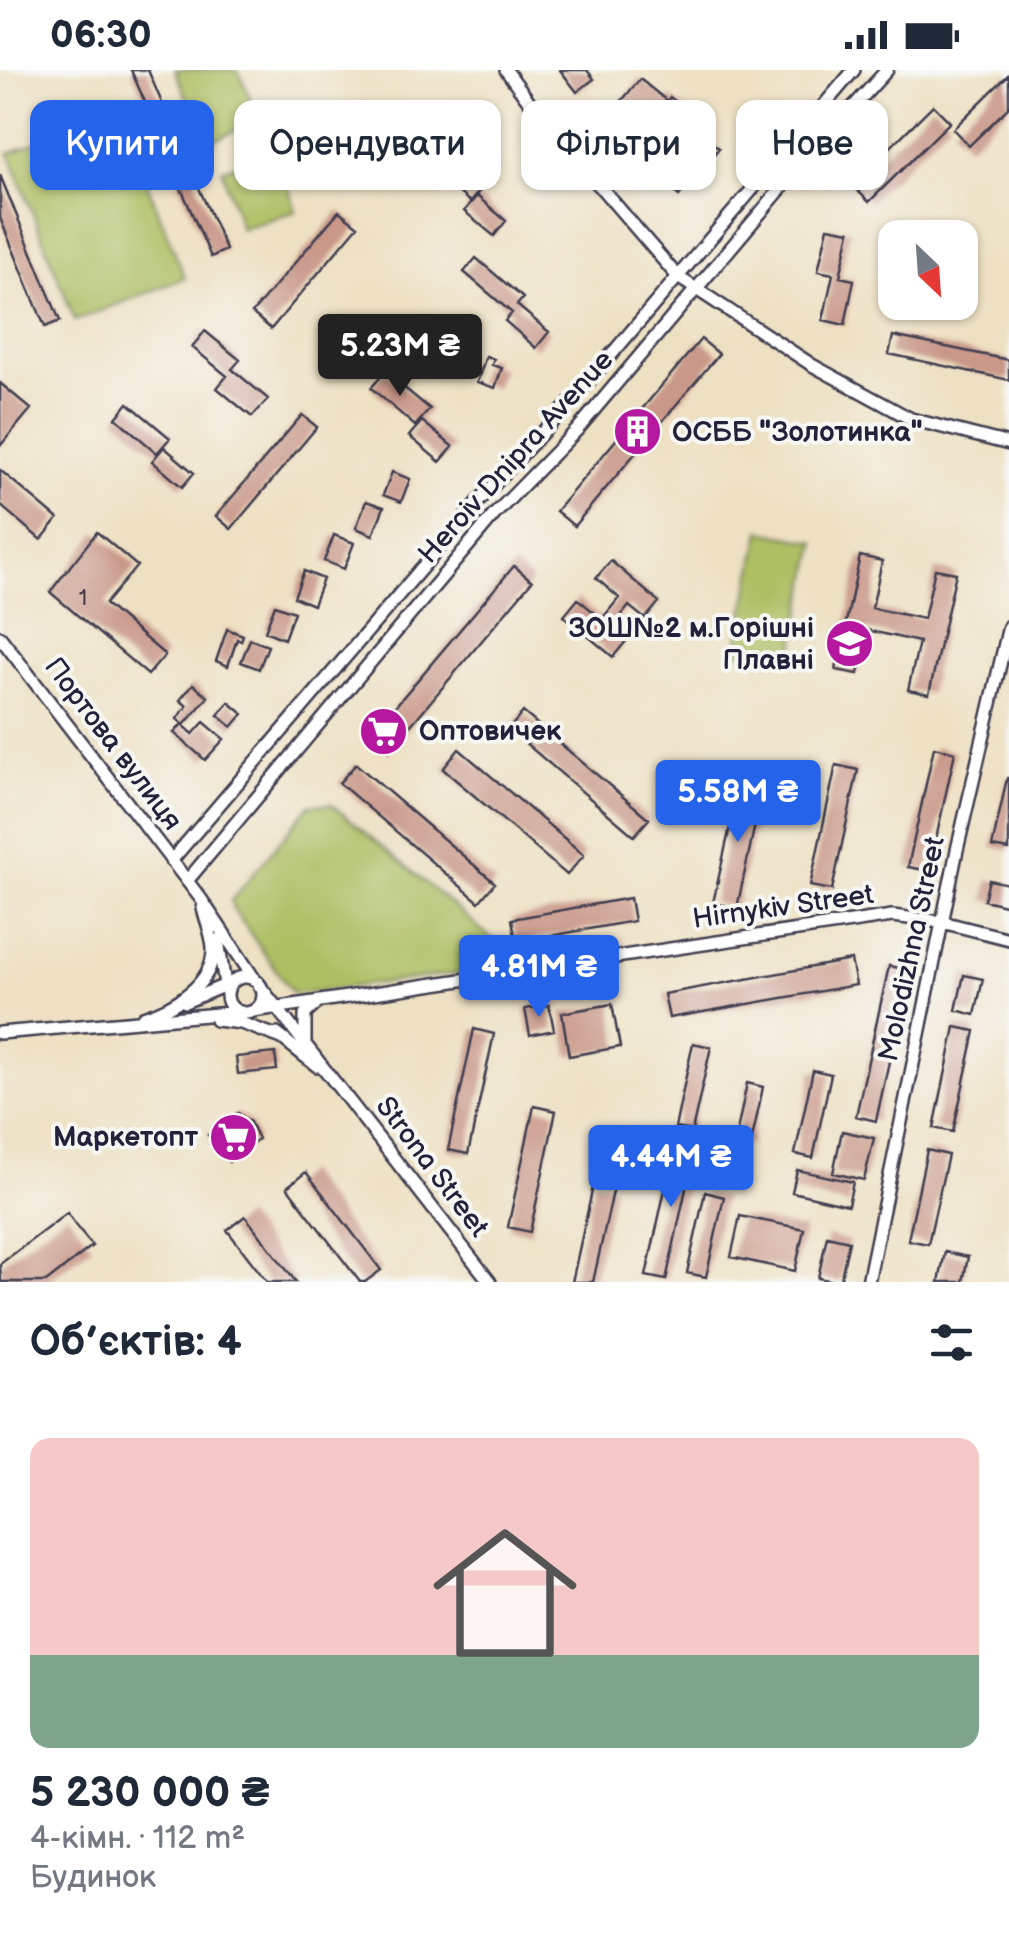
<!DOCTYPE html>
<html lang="uk">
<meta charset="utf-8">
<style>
body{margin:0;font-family:"Balsamiq Sans",sans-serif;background:#f6f6f7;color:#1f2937;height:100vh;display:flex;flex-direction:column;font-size:38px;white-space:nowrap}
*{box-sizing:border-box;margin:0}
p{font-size:32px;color:#747a83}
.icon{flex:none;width:55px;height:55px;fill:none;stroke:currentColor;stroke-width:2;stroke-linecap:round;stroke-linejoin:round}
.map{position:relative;height:1212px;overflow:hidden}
.sheet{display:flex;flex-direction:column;background:#fff;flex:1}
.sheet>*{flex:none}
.banner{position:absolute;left:30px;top:30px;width:950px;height:90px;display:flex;gap:20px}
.needle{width:65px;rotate:155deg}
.buttons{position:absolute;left:878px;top:150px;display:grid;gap:20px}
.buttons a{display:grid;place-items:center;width:100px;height:100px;border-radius:20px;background:#fff;box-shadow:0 2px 8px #0004;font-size:50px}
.price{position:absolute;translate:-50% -85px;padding:0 22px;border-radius:10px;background:#2563eb;color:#fff;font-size:32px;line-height:65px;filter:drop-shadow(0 2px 5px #0008)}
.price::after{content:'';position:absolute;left:50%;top:60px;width:30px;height:22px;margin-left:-15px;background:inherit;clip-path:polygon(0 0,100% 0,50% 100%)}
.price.active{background:#222;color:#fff}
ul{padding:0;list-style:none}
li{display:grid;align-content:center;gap:20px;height:530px;padding:0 30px}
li+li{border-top:2px solid #e0e1e3}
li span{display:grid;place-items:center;height:310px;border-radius:20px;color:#555}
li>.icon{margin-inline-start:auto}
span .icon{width:180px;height:180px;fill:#fffc;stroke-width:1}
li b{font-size:42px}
h2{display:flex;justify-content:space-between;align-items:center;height:120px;padding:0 30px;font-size:42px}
.tag{padding:0 35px;border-radius:20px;background:#fff;box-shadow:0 2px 8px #0004;font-size:35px;line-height:90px}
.tag.active{background:#2563eb;color:#fff}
.status{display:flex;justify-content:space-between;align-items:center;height:70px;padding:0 50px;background:#fff;direction:ltr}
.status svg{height:28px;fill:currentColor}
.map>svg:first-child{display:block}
</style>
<div class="status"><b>06:30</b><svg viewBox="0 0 49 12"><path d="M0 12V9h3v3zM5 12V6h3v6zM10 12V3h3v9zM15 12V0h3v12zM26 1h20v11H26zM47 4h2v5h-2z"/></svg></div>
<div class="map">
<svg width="1009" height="1212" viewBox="0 0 1009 1212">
<rect width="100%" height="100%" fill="#f6f6f2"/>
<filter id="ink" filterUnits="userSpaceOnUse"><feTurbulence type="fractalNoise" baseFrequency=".01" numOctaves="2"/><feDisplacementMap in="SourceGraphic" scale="20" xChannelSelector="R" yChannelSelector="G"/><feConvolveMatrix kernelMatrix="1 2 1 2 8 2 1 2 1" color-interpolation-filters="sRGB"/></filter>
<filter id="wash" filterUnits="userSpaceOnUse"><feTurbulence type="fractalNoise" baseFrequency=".0048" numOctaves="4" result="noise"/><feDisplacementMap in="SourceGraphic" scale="40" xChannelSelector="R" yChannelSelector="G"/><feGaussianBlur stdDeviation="2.25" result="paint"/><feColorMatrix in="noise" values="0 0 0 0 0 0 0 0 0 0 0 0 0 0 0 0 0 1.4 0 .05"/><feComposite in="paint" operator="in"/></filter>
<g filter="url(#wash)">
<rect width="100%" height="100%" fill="#eee0c2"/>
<path fill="#adbf63" stroke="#68704f" stroke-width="2.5" d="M 175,0 L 238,0 L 260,50 L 206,73 Z
M 118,40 L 185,208 L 75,251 L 9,83 Z
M 277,82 L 296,141 L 241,159 L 222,99 Z
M 761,461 L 816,472 L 791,592 L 736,581 Z
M 331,734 L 495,871 L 496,899 L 293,924 L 233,839 L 231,831 L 310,735 Z"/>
<g id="blocks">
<path fill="#c99889" d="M 131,0 L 148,0 L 162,33 L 148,39 Z
M 560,0 L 587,0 L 594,9 L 577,22 Z
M 1009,4 L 1009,37 L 969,76 L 953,59 Z
M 640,9 L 667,31 L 670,27 L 712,62 L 707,69 L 719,78 L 679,126 L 598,59 Z
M 933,35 L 950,52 L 869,132 L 852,115 Z
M 174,39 L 196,89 L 174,99 L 152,49 Z
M 436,79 L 482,118 L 470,132 L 424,93 Z
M 192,102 L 226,180 L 211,187 L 177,109 Z
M 0,105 L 60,251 L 45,257 L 0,148 Z
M 477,126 L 506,151 L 494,166 L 464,141 Z
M 339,141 L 358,156 L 271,259 L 252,243 Z
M 828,157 L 850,161 L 840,207 L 854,210 L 845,255 L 823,250 L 833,204 L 818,201 Z
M 476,188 L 523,228 L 517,235 L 549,262 L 536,278 L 505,251 L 512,243 L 464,202 Z
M 205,261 L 240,290 L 232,299 L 268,329 L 252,347 L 217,318 L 227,306 L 192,277 Z
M 893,266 L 1009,290 L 1009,310 L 889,284 Z
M 701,269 L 719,284 L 574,456 L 556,441 Z
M 453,272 L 464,276 L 457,297 L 445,293 Z
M 486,286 L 494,289 L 492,295 L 502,298 L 495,318 L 477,312 Z
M 385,302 L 430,339 L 415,356 L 371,318 Z
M 0,313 L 31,339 L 0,376 Z
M 128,333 L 170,368 L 157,383 L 116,348 Z
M 302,345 L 317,357 L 231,459 L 216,446 Z
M 422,351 L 453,377 L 440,392 L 409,366 Z
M 164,377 L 194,403 L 182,417 L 152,391 Z
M 0,400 L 58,449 L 41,470 L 0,435 Z
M 392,402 L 410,409 L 401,432 L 383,425 Z
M 366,431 L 384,437 L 373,465 L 356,458 Z
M 97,462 L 137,496 L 105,534 L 165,585 L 148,605 L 50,522 Z
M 334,465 L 354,473 L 344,499 L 324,491 Z
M 860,486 L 882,491 L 872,538 L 924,549 L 935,499 L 956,503 L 929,624 L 908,620 L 919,572 L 867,560 L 858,604 L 836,600 Z
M 611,491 L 659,532 L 645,549 L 629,536 L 612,557 L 627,570 L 613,587 L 564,546 L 578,529 L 602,549 L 619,528 L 596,508 Z
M 514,496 L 532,511 L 389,681 L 371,665 Z
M 304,501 L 323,509 L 313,535 L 294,527 Z
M 275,535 L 294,542 L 284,569 L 265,561 Z
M 227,559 L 243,565 L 241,571 L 237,569 L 228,596 L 216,591 Z
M 250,569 L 268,576 L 259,599 L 241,592 Z
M 193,614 L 208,627 L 184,655 L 177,649 L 187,636 L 180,630 Z
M 229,632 L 243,644 L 232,657 L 218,645 Z
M 523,642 L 649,749 L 634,766 L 509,659 Z
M 204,652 L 224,669 L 205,690 L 174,663 L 182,654 L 193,664 Z
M 934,677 L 955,682 L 929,801 L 908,797 Z
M 459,679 L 584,785 L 567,805 L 443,699 Z
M 356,694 L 495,813 L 479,832 L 339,713 Z
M 836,695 L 858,700 L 832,820 L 810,816 Z
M 1007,708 L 1009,708 L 1009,780 L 992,777 Z
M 740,712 L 763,717 L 737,838 L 713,833 Z
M 989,810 L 1009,814 L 1009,836 L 984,830 Z
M 630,828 L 634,851 L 516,872 L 512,849 Z
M 851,890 L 856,915 L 669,948 L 664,924 Z
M 889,896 L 909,900 L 876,1051 L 856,1046 Z
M 964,905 L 983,909 L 975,945 L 956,940 Z
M 612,934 L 620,977 L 569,986 L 562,943 Z
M 549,935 L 554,960 L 530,965 L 525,939 Z
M 955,957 L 975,961 L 953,1062 L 934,1058 Z
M 474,959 L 494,964 L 468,1084 L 448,1080 Z
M 693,973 L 711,977 L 692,1061 L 675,1058 Z
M 275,983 L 277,1000 L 238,1004 L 236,987 Z
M 813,1000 L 831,1004 L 813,1088 L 795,1084 Z
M 747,1013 L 763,1017 L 751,1074 L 735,1071 Z
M 534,1036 L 556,1041 L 530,1162 L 508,1157 Z
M 238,1043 L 250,1052 L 258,1069 L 229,1092 L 208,1065 Z
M 842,1061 L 874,1068 L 864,1110 L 833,1103 Z
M 676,1069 L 696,1073 L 666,1210 L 646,1206 Z
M 927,1080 L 948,1085 L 928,1174 L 908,1170 Z
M 797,1100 L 853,1112 L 848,1135 L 792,1122 Z
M 306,1102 L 381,1200 L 365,1212 L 360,1212 L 287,1117 Z
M 594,1112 L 614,1117 L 593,1212 L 572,1212 Z
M 705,1122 L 724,1127 L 706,1207 L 687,1203 Z
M 67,1143 L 92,1176 L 46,1212 L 1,1212 L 0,1194 Z
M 245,1146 L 296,1212 L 267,1212 L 227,1160 Z
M 740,1146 L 804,1159 L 795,1201 L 731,1187 Z
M 827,1166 L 849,1171 L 840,1212 L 818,1208 Z
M 945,1182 L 968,1187 L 963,1212 L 939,1212 Z"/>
</g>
</g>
<g filter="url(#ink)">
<use href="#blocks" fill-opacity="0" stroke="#413e4f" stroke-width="2.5"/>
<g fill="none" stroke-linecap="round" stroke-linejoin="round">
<defs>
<path id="minor" d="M 506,0 L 542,49 L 678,207 L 812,295 L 911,349 L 1009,374
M 0,567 L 201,829 L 255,910
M 171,791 L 479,431 L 577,325 L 854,0
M 187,811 L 494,445 L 577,360 L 805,90 L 887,0
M 218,870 L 226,921
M227 925a18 18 0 1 1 36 0a18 18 0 1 1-36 0Z
M 259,915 L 490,1212
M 185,932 L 228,914
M 253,941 L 892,846 L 942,852 L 1009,869
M 143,947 C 173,938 215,914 213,877 C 212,864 206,851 203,838
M 216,950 L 241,953 L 282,968
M 0,963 L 241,942
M 277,964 L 317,996
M 305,971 L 305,944 L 315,935
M 868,1212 L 957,780 L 1009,556"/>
</defs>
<use href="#minor" stroke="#413e4f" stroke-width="16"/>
<use href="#minor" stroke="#fff" stroke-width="11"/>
</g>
</g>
<defs>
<symbol id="building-disc" viewBox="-11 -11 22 22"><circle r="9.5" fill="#b5179e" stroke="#f6f6f2"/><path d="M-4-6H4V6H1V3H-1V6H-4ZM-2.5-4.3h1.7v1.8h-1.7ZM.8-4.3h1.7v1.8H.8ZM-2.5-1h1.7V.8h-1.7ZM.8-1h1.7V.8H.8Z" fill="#fff"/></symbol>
<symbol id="school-disc" viewBox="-11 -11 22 22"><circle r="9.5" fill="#b5179e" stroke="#f6f6f2"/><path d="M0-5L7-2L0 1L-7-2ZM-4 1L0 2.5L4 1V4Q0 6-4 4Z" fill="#fff"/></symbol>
<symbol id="supermarket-disc" viewBox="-11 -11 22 22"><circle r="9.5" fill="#b5179e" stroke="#f6f6f2"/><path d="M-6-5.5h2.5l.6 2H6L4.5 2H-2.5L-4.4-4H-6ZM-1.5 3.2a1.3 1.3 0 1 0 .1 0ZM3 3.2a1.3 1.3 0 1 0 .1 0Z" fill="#fff"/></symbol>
</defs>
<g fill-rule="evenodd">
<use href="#building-disc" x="610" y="334" width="55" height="55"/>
<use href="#school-disc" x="822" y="546" width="55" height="55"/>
<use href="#supermarket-disc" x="356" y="634" width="55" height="55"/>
<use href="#supermarket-disc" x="206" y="1040" width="55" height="55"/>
</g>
<g text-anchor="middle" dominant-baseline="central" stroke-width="8" stroke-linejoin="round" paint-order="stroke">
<g font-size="22" fill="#4c404e">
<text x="83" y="528">1</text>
</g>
<g font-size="28" font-weight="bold" fill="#22223b" stroke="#f6f6f2" text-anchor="start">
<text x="672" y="362">ОСББ "Золотинка"</text>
<text x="814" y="558" text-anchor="end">ЗОШ№2 м.Горішні<tspan x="814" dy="32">Плавні</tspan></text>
<text x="419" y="661">Оптовичек</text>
<text x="198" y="1067" text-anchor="end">Маркетопт</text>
</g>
<g font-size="28" fill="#22223b" stroke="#f6f6f2">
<text transform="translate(516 387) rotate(-48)">Heroiv Dnipra Avenue</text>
<text transform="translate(113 674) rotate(53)">Портова вулиця</text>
<text transform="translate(783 837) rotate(-8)">Hirnykiv Street</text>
<text transform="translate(912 879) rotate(-78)">Molodizhna Street</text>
<text transform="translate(432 1097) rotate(53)">Strona Street</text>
</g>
</g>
</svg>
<div class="buttons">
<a><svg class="needle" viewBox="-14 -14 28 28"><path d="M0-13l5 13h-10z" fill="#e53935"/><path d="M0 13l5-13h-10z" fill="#747a83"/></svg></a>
</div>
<b class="price active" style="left:400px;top:329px">5.23M ₴</b>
<b class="price" style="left:738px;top:775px">5.58M ₴</b>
<b class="price" style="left:539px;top:950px">4.81M ₴</b>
<b class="price" style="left:671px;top:1140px">4.44M ₴</b>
<div class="banner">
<a class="tag active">Купити</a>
<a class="tag">Орендувати</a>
<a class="tag">Фільтри</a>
<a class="tag">Нове</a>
</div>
</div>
<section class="sheet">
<h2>Об’єктів: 4<svg class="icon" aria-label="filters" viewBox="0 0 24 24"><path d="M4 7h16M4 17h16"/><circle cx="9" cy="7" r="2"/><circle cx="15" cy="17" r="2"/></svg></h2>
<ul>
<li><span style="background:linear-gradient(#f6c9c9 70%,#7fa58c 0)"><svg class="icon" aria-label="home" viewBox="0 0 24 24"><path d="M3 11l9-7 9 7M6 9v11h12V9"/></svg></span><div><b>5 230 000 ₴</b><p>4-кімн. · 112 m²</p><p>Будинок</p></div></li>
</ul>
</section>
